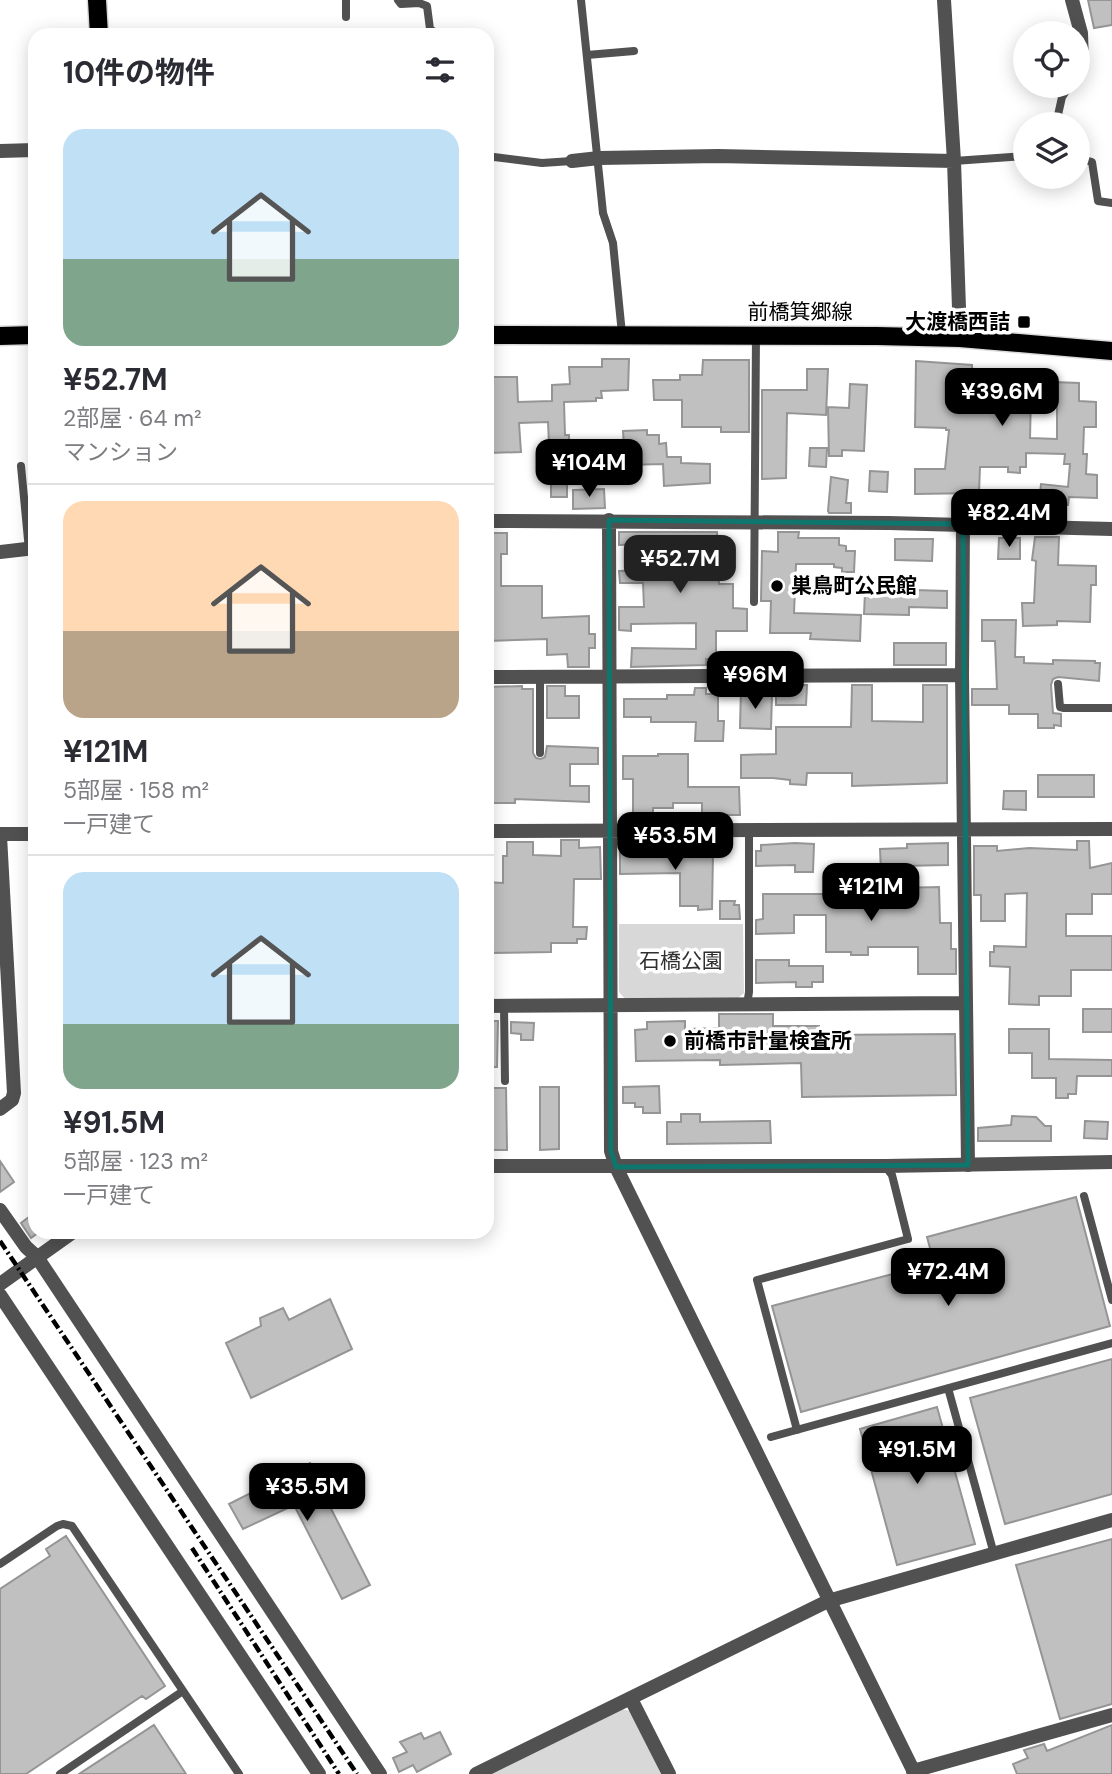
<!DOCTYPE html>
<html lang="ja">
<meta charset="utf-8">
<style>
body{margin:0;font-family:"DM Sans","Noto Sans JP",sans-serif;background:#f7f7f7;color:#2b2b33;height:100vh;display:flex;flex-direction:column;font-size:26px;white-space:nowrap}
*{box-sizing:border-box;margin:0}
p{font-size:23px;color:#7c7c81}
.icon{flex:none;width:38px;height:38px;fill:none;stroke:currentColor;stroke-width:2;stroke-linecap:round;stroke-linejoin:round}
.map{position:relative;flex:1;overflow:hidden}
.details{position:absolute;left:28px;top:28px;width:466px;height:1211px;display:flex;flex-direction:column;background:#fff;border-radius:21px;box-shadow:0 4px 18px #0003}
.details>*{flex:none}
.controls{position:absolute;left:1013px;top:21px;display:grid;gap:14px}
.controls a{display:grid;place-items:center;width:77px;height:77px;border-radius:50%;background:#fff;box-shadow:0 4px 18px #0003;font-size:35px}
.price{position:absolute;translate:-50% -60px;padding:0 16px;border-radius:14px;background:#000;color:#fff;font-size:23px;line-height:46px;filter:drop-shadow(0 2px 4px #0008)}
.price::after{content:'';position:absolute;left:50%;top:42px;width:21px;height:16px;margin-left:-10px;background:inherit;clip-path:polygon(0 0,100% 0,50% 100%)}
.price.current{background:#222;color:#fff}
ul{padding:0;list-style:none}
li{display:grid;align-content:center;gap:14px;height:371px;padding:0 35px}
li+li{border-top:2px solid #e1e1e2}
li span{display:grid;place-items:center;height:217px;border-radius:21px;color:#555}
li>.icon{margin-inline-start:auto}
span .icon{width:126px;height:126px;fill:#fffc;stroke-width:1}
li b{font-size:30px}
h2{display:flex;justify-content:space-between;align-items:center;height:84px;padding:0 35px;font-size:30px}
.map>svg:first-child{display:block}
</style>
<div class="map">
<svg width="1112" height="1774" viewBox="0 0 1112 1774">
<rect width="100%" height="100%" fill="#fff"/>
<path fill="#d8d8d8" d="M 619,924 L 743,924 L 744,993 L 738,998 L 625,999 L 619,992 Z
M 620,1709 L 631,1711 L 661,1774 L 488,1774 Z"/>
<path fill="#c0c0c0" stroke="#959595" stroke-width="2" fill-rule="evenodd" d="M 1088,0 L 1112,0 L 1112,25 L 1094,28 Z
M 602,359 L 629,359 L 628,390 L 601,391 L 602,398 L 596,398 L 596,401 L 564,402 L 565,435 L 569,435 L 569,449 L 603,448 L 603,467 L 567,468 L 567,497 L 551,497 L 551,478 L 543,478 L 543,467 L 550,467 L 548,422 L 519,423 L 521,452 L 488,453 L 486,377 L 517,377 L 518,402 L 552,401 L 552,385 L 570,384 L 569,367 L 602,367 Z
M 703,360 L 749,360 L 749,432 L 721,432 L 721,427 L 682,427 L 682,400 L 654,400 L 653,380 L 680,380 L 680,375 L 702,375 Z
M 916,361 L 972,365 L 972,377 L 1053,377 L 1053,382 L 1079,383 L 1079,401 L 1096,402 L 1096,427 L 1084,427 L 1083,454 L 1087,454 L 1086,474 L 1097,475 L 1097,498 L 1069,497 L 1068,505 L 1039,502 L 1041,484 L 1068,487 L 1070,464 L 1064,464 L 1065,454 L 1026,453 L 1026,467 L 1020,467 L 1020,473 L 1008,472 L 1008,467 L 980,467 L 979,493 L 915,494 L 915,469 L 945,469 L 949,430 L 946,430 L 946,428 L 915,427 ZM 1031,395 L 1057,395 L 1057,439 L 1030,438 Z
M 807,369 L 828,369 L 826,415 L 787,413 L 786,478 L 762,479 L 762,390 L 807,390 Z
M 850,384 L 867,385 L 864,451 L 842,450 L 842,456 L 829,456 L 828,407 L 849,408 Z
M 647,430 L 647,435 L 659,435 L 659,444 L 666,443 L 667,457 L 681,457 L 681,463 L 710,464 L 710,483 L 664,486 L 663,464 L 625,465 L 623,431 Z
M 810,448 L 827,448 L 826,467 L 809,466 Z
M 870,471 L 888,472 L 887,492 L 869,491 Z
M 831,477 L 848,480 L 846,503 L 851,503 L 851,513 L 829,513 L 828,511 Z
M 604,489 L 605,508 L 573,509 L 573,490 Z
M 619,532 L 717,532 L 719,584 L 733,584 L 733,608 L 747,609 L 747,631 L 716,631 L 716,659 L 706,659 L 706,665 L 631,667 L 632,648 L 696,649 L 696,623 L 631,624 L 631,631 L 619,630 L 619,607 L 644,607 L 643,583 L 620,583 L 619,571 L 646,570 L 646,544 L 619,545 Z
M 778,532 L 799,532 L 798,538 L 839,538 L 839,545 L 846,546 L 846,551 L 855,551 L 854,572 L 842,572 L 842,568 L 834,567 L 834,564 L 796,564 L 794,613 L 861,615 L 860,641 L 810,639 L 811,633 L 770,633 L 771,601 L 761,601 L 762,551 L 778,552 Z
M 486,533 L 507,533 L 507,554 L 501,554 L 501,586 L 542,586 L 542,618 L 589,616 L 589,634 L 595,634 L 595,648 L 589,648 L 589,667 L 568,667 L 567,654 L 547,655 L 547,639 L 486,641 Z
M 1035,537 L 1059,537 L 1058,565 L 1096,566 L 1096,585 L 1091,585 L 1090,622 L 1057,621 L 1057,625 L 1023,626 L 1022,603 L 1034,603 L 1036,561 L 1032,560 Z
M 999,538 L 1020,538 L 1020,559 L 998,559 Z
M 895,539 L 933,539 L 932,561 L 895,560 Z
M 914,590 L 947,591 L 947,608 L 909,607 L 909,615 L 864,614 L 865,592 L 914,593 Z
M 982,620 L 1016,620 L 1015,657 L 1024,657 L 1024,663 L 1053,664 L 1053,660 L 1095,661 L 1095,663 L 1100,663 L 1099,681 L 1058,677 L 1053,679 L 1051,685 L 1053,713 L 1061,714 L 1061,726 L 1054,725 L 1054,728 L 1038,728 L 1038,714 L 1009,714 L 1009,705 L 972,705 L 972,689 L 997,689 L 995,641 L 982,641 Z
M 894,643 L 946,643 L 946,665 L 894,665 Z
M 776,685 L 807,685 L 806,705 L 776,705 Z
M 852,685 L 872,685 L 872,721 L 923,722 L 923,685 L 947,685 L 947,783 L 852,786 L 852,773 L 807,773 L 806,785 L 790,784 L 790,780 L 773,778 L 741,778 L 741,755 L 776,754 L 776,727 L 851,727 Z
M 522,686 L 522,689 L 533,689 L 533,753 L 536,758 L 541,759 L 545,757 L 547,746 L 598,748 L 598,764 L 570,764 L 570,786 L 589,786 L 589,802 L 515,799 L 515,803 L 492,803 L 491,741 L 486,741 L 486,687 Z
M 547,686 L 565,686 L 565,696 L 579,696 L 579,718 L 547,718 Z
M 695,688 L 706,688 L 706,694 L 718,694 L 718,721 L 724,721 L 723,741 L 695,741 L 696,722 L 651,722 L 651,717 L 624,717 L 624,699 L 667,699 L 667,695 L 694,695 Z
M 741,688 L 753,689 L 753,696 L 772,696 L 771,729 L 740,728 Z
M 658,754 L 688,754 L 688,787 L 739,787 L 740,815 L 702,815 L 702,803 L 673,803 L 673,808 L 653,808 L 653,820 L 633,820 L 633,779 L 623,779 L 623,756 L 658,756 Z
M 1038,775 L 1094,775 L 1094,797 L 1038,797 Z
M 1004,791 L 1026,791 L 1026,810 L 1003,809 Z
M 561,840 L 579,840 L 579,848 L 600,847 L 601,879 L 574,879 L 573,927 L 587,927 L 586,939 L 577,939 L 577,943 L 551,943 L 551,952 L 486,953 L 486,882 L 503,883 L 503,856 L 507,856 L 507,842 L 533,842 L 533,855 L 561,856 Z
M 1077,841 L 1089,841 L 1090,868 L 1112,863 L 1112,894 L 1092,894 L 1092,914 L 1066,914 L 1066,936 L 1112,936 L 1112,970 L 1071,970 L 1071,996 L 1039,996 L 1039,1005 L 1009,1004 L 1010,967 L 990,966 L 990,952 L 994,952 L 994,946 L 1026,947 L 1027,893 L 1005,894 L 1005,921 L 981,921 L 981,895 L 974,895 L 974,846 L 997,846 L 997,851 L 1029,848 L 1077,850 Z
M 795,843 L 814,844 L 813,872 L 795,872 L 795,865 L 756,866 L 756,851 L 761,851 L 761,845 Z
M 948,843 L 948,865 L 900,866 L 900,874 L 881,873 L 880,849 L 907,848 L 907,844 Z
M 631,848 L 668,848 L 668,855 L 713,855 L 712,909 L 698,910 L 698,906 L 680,906 L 680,873 L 620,874 L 620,851 L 631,851 Z
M 939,887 L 940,923 L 951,923 L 951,949 L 956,949 L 956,974 L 918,974 L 918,947 L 868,947 L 868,955 L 851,955 L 851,952 L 826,952 L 826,915 L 794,915 L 794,933 L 756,934 L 756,920 L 763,919 L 763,894 L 896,894 L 896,888 Z
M 720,901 L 735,901 L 734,905 L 739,905 L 740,919 L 720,919 Z
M 756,960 L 789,960 L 789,966 L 823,966 L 823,982 L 812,982 L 812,987 L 796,987 L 796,982 L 756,983 Z
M 1083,1009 L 1112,1009 L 1112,1032 L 1083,1032 Z
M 719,1014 L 773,1014 L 773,1026 L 819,1026 L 819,1035 L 955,1034 L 956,1095 L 802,1097 L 801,1063 L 720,1065 L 720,1060 L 636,1061 L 635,1030 L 647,1029 L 647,1022 L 685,1021 L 685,1029 L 719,1028 Z
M 486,1021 L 498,1021 L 497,1067 L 486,1067 Z
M 511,1022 L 534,1023 L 533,1040 L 521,1040 L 521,1034 L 511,1033 Z
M 1009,1029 L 1049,1029 L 1049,1059 L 1112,1060 L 1112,1076 L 1077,1076 L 1076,1094 L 1068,1094 L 1068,1098 L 1056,1098 L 1056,1078 L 1032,1078 L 1032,1053 L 1009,1053 Z
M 659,1086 L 660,1113 L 643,1113 L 643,1107 L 635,1107 L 635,1103 L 623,1103 L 623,1087 Z
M 540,1087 L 559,1087 L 559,1149 L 540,1150 Z
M 487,1088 L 506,1088 L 507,1150 L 488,1150 Z
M 681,1114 L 700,1114 L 700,1122 L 770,1121 L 771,1143 L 667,1144 L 667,1122 L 681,1122 Z
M 1012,1116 L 1036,1117 L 1045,1126 L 1051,1126 L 1051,1141 L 978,1141 L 978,1128 L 1011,1125 Z
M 1085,1121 L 1108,1122 L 1107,1139 L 1084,1138 Z
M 0,1161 L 14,1182 L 0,1192 Z
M 1076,1197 L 1110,1326 L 801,1412 L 772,1306 L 934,1263 L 927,1237 Z
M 29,1217 L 35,1226 L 35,1232 L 39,1232 L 31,1238 L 21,1223 Z
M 330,1299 L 352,1349 L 251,1398 L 226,1343 L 261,1326 L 260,1318 L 283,1308 L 289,1320 Z
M 1112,1359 L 1112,1494 L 1005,1524 L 970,1398 Z
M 937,1407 L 975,1544 L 897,1565 L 860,1429 Z
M 310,1463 L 325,1490 L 322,1491 L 370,1585 L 342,1599 L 294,1505 L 243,1529 L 229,1504 Z
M 66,1536 L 165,1686 L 146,1699 L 142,1696 L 26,1774 L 0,1774 L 0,1589 L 50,1556 L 46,1549 Z
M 1112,1539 L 1112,1704 L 1060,1719 L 1016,1565 Z
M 154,1725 L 186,1774 L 79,1774 Z
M 1112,1725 L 1112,1774 L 1017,1774 L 1013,1764 L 1028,1758 L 1024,1750 L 1044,1744 L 1047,1751 Z
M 440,1732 L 451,1754 L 417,1772 L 413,1765 L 399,1772 L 393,1758 L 407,1752 L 400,1742 L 421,1733 L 424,1739 Z"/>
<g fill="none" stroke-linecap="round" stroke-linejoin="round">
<defs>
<path id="primary" d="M 97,0 L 99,35
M 486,335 L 877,336 L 960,338 L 1112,351
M 0,336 L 35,335"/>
</defs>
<use href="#primary" stroke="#dbdbdb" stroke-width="21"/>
<path stroke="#515151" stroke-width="8" d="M 346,0 L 346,17
M 398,0 L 401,4 L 419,3 L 427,6 L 430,29 L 439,35
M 581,0 L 603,213 L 613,243 L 622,334
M 587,55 L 634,51
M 1056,124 L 1062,97 L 1069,86
M 486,156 L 542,163 L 572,161
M 1078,158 L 1092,162 L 1098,201 L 1112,203
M 954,161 L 1026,156
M 21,466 L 29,550
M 754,602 L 756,335
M 540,677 L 540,753
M 1058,684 L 1060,707 L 1064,708 L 1112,708
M 747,1005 L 749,992 L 749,831
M 504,1006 L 505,1081
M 1084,1196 L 1112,1300
M 948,1388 L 994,1554
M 797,1430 L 757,1280 L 908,1239 L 892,1175 L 885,1166
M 771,1437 L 1112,1343
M 0,1564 L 57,1526 L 63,1524 L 72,1526 L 239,1774
M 60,1774 L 183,1691"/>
<path stroke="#515151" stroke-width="14" d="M 944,0 L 954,161 L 960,338
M 1072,0 L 1081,33 L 1082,63
M 0,151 L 35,150
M 572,161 L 599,158 L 718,156 L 954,161
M 609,520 L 611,1151 L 616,1167
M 486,521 L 889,523 L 1112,529
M 963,524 L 962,675 L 968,1165
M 0,552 L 35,548
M 486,677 L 962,675
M 486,831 L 1112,829
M 0,834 L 35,834
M 0,836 L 14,1093 L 12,1100 L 0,1109
M 486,1006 L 965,1003
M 0,1210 L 26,1247 L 37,1257
M 631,1699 L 669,1774
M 913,1771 L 1112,1715
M 476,1774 L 828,1601 L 1112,1520"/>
<path stroke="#515151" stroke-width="14" d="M 486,1166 L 885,1166 L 1112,1162
M 616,1167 L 915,1774
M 37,1257 L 380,1774
M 0,1284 L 73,1232
M 0,1295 L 319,1774"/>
<use href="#primary" stroke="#000" stroke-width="18"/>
<path stroke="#000" stroke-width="4.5" stroke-dasharray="10 3.5 2 3.5" stroke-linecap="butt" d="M 0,1241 L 357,1774
M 192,1548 L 339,1774"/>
</g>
<path fill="none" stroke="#0f766e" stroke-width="5" stroke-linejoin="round" d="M 609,520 L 963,524 L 968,1165 L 616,1167 L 611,1151 Z"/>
<g fill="#000" stroke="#fff" stroke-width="2.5">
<rect x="1017" y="315" width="14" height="14" rx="3.5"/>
<circle cx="777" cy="586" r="7"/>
<circle cx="670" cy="1041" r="7"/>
</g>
<g text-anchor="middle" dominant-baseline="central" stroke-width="7" stroke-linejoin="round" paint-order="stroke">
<g font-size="21" fill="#000" stroke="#fff">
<text x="800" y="312">前橋箕郷線</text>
</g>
<g font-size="21" font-weight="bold" fill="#000" stroke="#fff" text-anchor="start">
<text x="1010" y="322" text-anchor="end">大渡橋西詰</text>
<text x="791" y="586">巣鳥町公民館</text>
<text x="684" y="1041">前橋市計量検査所</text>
</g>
<g font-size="21" fill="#2f2f2f" stroke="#fff">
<text x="681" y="961">石橋公園</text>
</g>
</g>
</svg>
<div class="controls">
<a><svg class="icon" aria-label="locate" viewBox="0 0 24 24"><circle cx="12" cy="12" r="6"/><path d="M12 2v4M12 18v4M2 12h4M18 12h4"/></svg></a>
<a><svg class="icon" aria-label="layers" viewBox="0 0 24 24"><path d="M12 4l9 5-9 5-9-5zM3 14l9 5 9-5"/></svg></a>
</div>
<b class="price" style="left:1002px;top:428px">¥39.6M</b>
<b class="price" style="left:589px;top:499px">¥104M</b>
<b class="price" style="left:1009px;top:549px">¥82.4M</b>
<b class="price current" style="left:680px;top:595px">¥52.7M</b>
<b class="price" style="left:755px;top:711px">¥96M</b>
<b class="price" style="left:675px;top:872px">¥53.5M</b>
<b class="price" style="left:871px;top:923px">¥121M</b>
<b class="price" style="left:948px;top:1308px">¥72.4M</b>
<b class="price" style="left:917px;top:1486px">¥91.5M</b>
<b class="price" style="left:307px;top:1523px">¥35.5M</b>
<section class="details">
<h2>10件の物件<svg class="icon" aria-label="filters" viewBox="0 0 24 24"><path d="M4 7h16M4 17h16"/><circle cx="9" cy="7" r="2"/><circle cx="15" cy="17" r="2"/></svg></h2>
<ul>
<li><span style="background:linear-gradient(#bfe0f5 60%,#7fa58c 0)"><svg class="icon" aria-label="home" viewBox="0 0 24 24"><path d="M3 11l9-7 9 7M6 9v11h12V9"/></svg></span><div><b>¥52.7M</b><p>2部屋 · 64 m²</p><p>マンション</p></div></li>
<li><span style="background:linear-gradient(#ffd9b3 60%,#b9a48a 0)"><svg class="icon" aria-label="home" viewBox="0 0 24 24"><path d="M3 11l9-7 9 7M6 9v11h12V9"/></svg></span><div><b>¥121M</b><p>5部屋 · 158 m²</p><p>一戸建て</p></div></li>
<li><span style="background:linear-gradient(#bfe0f5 70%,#7fa58c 0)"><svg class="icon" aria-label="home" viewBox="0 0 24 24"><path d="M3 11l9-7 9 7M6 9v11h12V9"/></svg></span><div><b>¥91.5M</b><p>5部屋 · 123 m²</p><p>一戸建て</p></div></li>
</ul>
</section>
</div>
